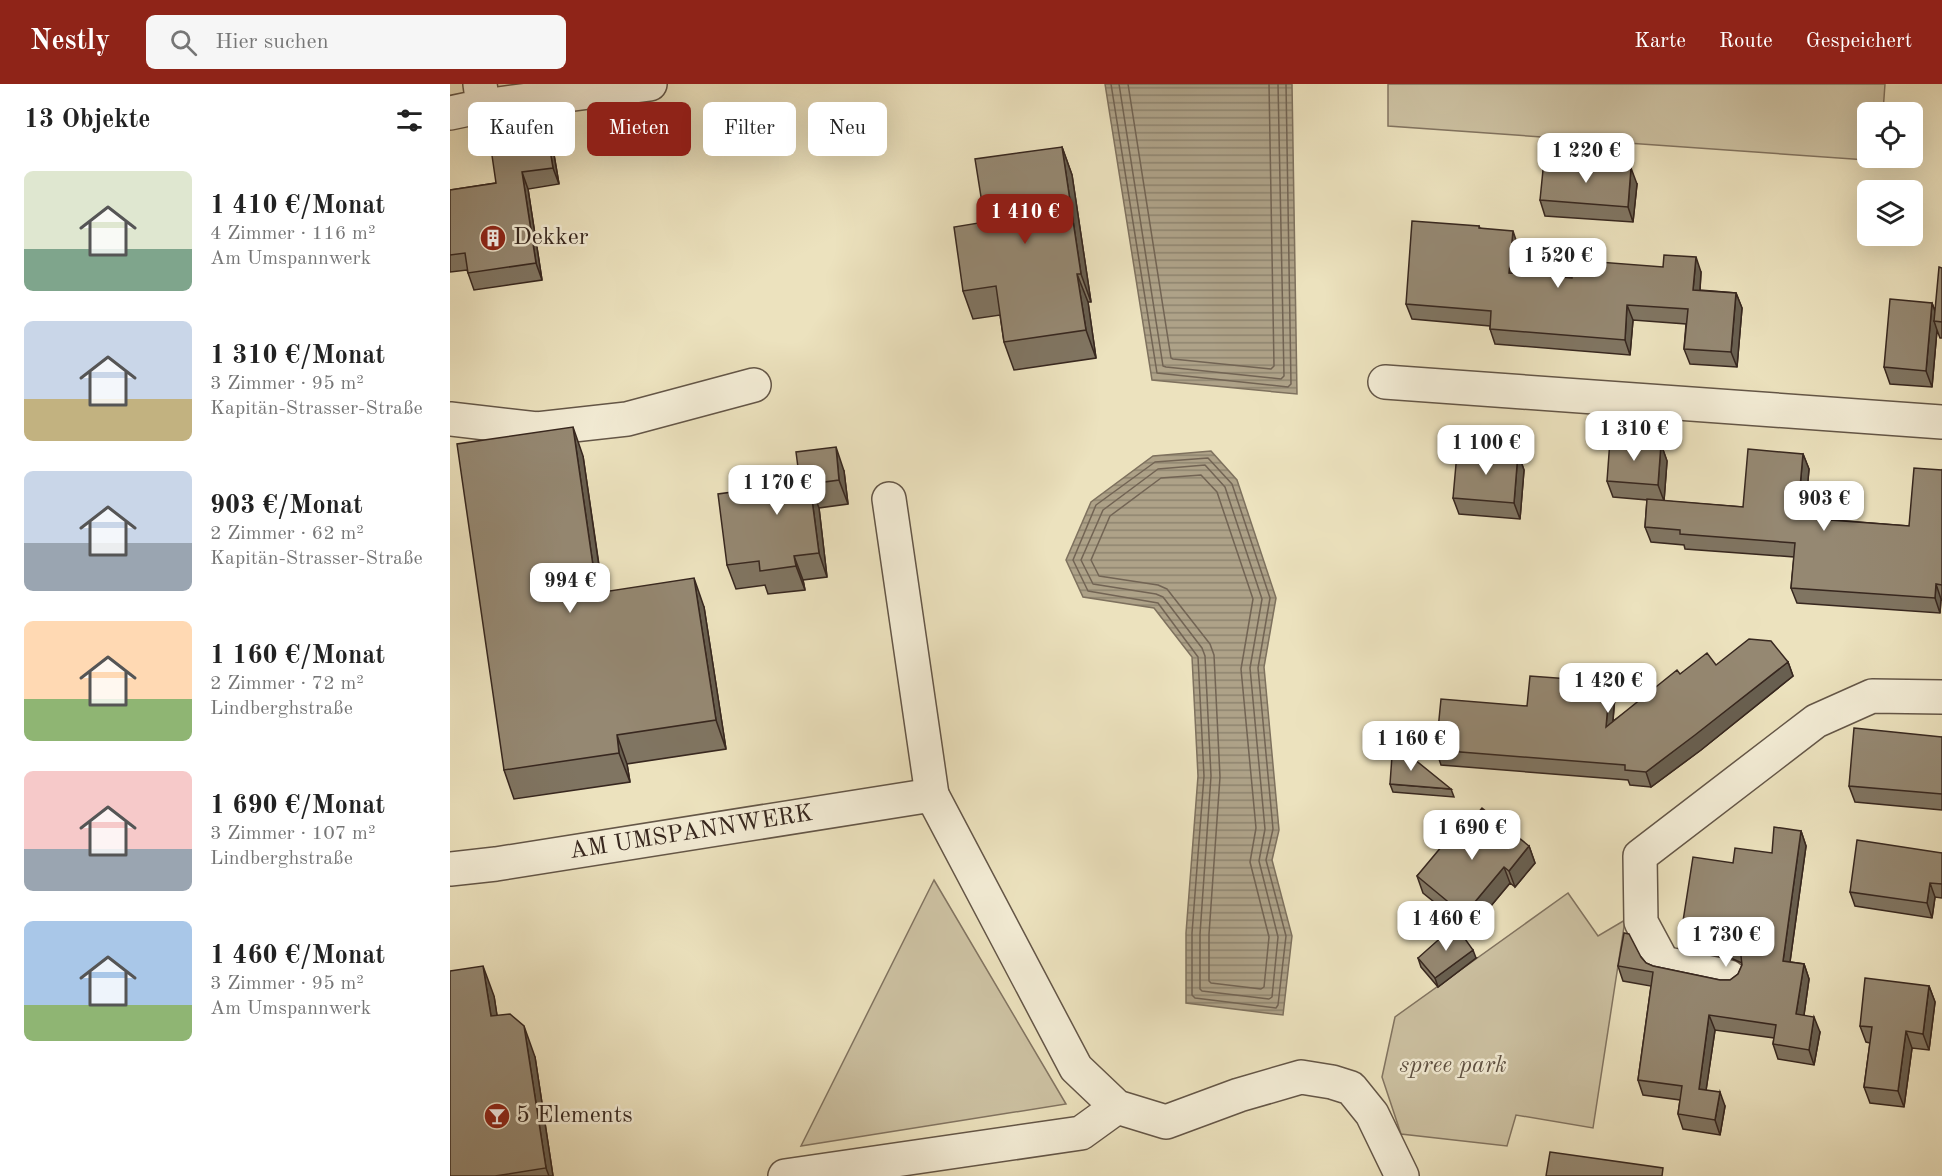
<!DOCTYPE html>
<html lang="de">
<meta charset="utf-8">
<style>
body{margin:0;font-family:"Old Standard TT",serif;background:#f6f6f6;color:#222;height:100vh;display:flex;flex-direction:column;font-size:22px;white-space:nowrap}
*{box-sizing:border-box;margin:0}
p{font-size:20px;color:#767676}
.icon{flex:none;width:33px;height:33px;fill:none;stroke:currentColor;stroke-width:2;stroke-linecap:round;stroke-linejoin:round}
.map{position:relative;flex:1;overflow:hidden}
.panel{display:flex;flex-direction:column;background:#fff;width:450px}
.panel>*{flex:none}
.top-card{position:absolute;left:18px;top:18px;width:570px;height:54px;display:flex;gap:12px}
.fabs{position:absolute;left:1407px;top:18px;display:grid;gap:12px}
.fabs a{display:grid;place-items:center;width:66px;height:66px;border-radius:9px;background:#fff;box-shadow:0 6px 24px #0002;font-size:30px}
.price{position:absolute;translate:-50% -51px;padding:0 14px;border-radius:12px;background:#fff;color:#222;font-size:20px;line-height:39px;filter:drop-shadow(0 2px 3px #0008)}
.price::after{content:'';position:absolute;left:50%;top:36px;width:18px;height:14px;margin-left:-9px;background:inherit;clip-path:polygon(0 0,100% 0,50% 100%)}
.price.current{background:#8f2418;color:#fff}
ul{padding:0;list-style:none}
li{display:flex;align-items:center;gap:18px;height:150px;padding:0 24px}
li span{display:grid;place-items:center;flex:none;width:168px;height:120px;border-radius:9px;color:#555}
li>.icon{margin-inline-start:auto}
span .icon{width:72px;height:72px;fill:#fffc;stroke-width:1}
li b{font-size:26px}
h2{display:flex;justify-content:space-between;align-items:center;height:72px;padding:0 24px;font-size:26px}
.pill{padding:0 21px;border-radius:9px;background:#fff;box-shadow:0 6px 24px #0002;font-size:21px;line-height:54px}
.pill.current{background:#8f2418;color:#fff}
header{display:flex;align-items:center;gap:36px;box-sizing:border-box;height:84px;padding:0 30px;background:#8f2418;color:#fff}
header strong{font-size:28px}
nav{display:flex;gap:33px;margin-inline-start:auto;font-size:21px}
.search{width:420px;height:54px;background:#f6f6f6;display:flex;align-items:center;gap:15px;box-sizing:border-box;padding:0 21px;border-radius:9px;color:#767676;font-size:22px}
main{display:flex;flex:1;min-height:0}
.map>svg:first-child{display:block}
</style>
<header>
<strong>Nestly</strong>
<div class="search"><svg class="icon" aria-label="search" viewBox="0 0 24 24"><circle cx="10" cy="10" r="6"/><path d="M15 15l6 6"/></svg>Hier suchen</div>
<nav><a>Karte</a><a>Route</a><a>Gespeichert</a></nav>
</header>
<main>
<section class="panel">
<h2>13 Objekte<svg class="icon" aria-label="filters" viewBox="0 0 24 24"><path d="M4 7h16M4 17h16"/><circle cx="9" cy="7" r="2"/><circle cx="15" cy="17" r="2"/></svg></h2>
<ul>
<li><span style="background:linear-gradient(#dfe7d0 65%,#7fa58c 0)"><svg class="icon" aria-label="home" viewBox="0 0 24 24"><path d="M3 11l9-7 9 7M6 9v11h12V9"/></svg></span><div><b>1 410 €/Monat</b><p>4 Zimmer · 116 m²</p><p>Am Umspannwerk</p></div></li>
<li><span style="background:linear-gradient(#c9d6e8 65%,#c2b280 0)"><svg class="icon" aria-label="home" viewBox="0 0 24 24"><path d="M3 11l9-7 9 7M6 9v11h12V9"/></svg></span><div><b>1 310 €/Monat</b><p>3 Zimmer · 95 m²</p><p>Kapitän-Strasser-Straße</p></div></li>
<li><span style="background:linear-gradient(#c9d6e8 60%,#9aa5b1 0)"><svg class="icon" aria-label="home" viewBox="0 0 24 24"><path d="M3 11l9-7 9 7M6 9v11h12V9"/></svg></span><div><b>903 €/Monat</b><p>2 Zimmer · 62 m²</p><p>Kapitän-Strasser-Straße</p></div></li>
<li><span style="background:linear-gradient(#ffd9b3 65%,#8fb573 0)"><svg class="icon" aria-label="home" viewBox="0 0 24 24"><path d="M3 11l9-7 9 7M6 9v11h12V9"/></svg></span><div><b>1 160 €/Monat</b><p>2 Zimmer · 72 m²</p><p>Lindberghstraße</p></div></li>
<li><span style="background:linear-gradient(#f6c9c9 65%,#9aa5b1 0)"><svg class="icon" aria-label="home" viewBox="0 0 24 24"><path d="M3 11l9-7 9 7M6 9v11h12V9"/></svg></span><div><b>1 690 €/Monat</b><p>3 Zimmer · 107 m²</p><p>Lindberghstraße</p></div></li>
<li><span style="background:linear-gradient(#a9c7e8 70%,#8fb573 0)"><svg class="icon" aria-label="home" viewBox="0 0 24 24"><path d="M3 11l9-7 9 7M6 9v11h12V9"/></svg></span><div><b>1 460 €/Monat</b><p>3 Zimmer · 95 m²</p><p>Am Umspannwerk</p></div></li>
</ul>
</section>
<div class="map">
<svg width="1492" height="1092" viewBox="0 0 1492 1092">
<defs>
<pattern id="water-rules" width="6" height="5" patternUnits="userSpaceOnUse" patternTransform="scale(1.5)"><rect width="6" height="5" fill="#aea288"/><path d="M0 2.5h6" fill="none" stroke="#8e846f"/></pattern>
</defs>
<rect width="100%" height="100%" fill="#ece2be"/>
<filter id="stains"><feTurbulence type="fractalNoise" baseFrequency=".00333" numOctaves="4"/><feColorMatrix values="0 0 0 0 .2 0 0 0 0 .09 0 0 0 0 .02 0 0 0 .5 -.17"/></filter>
<radialGradient id="worn" r=".72"><stop offset=".6" stop-color="#630" stop-opacity="0"/><stop offset="1" stop-color="#630" stop-opacity=".3"/></radialGradient>
<path fill="#cdc2a3" stroke="#827461" stroke-width="1.5" d="M 938,0 L 1435,0 L 1433,28 L 1418,28 L 1418,74 L 1432,74 L 1431,77 L 938,42 Z
M 484,796 L 616,1020 L 351,1062 Z
M 1118,809 L 1148,852 L 1175,836 L 1143,1044 L 1066,1031 L 1057,1062 L 951,1050 L 932,993 L 945,933 Z"/>
<path fill="url(#water-rules)" stroke="#7e715e" stroke-width="1.5" d="M 655,0 L 842,0 L 847,310 L 702,296 Z
M 761,367 L 787,396 L 826,514 L 814,583 L 829,746 L 822,776 L 842,852 L 833,931 L 736,919 L 736,849 L 748,692 L 742,573 L 704,524 L 633,513 L 616,476 L 641,418 L 703,372 Z"/>
<g fill="none" stroke-linecap="round" stroke-linejoin="round">
<path stroke="#726454" stroke-width="1.5" d="M 661,0 L 707,289 L 838,303 L 841,300 L 836,0
M 669,0 L 713,282 L 716,283 L 831,295 L 834,292 L 828,0
M 678,0 L 721,274 L 723,275 L 821,285 L 824,282 L 819,0
M 758,374 L 782,400 L 820,514 L 808,584 L 823,745 L 816,776 L 836,852 L 828,921 L 826,924 L 745,914 L 742,911 L 742,849 L 754,692 L 748,573 L 708,519 L 638,507 L 623,476 L 646,421 L 705,378 Z
M 755,381 L 775,403 L 812,515 L 800,584 L 815,745 L 809,777 L 828,853 L 822,913 L 819,915 L 752,907 L 750,905 L 750,850 L 761,692 L 755,572 L 752,564 L 713,513 L 706,510 L 643,500 L 631,476 L 653,426 L 708,385 Z
M 751,391 L 767,408 L 803,515 L 791,585 L 806,744 L 800,778 L 819,853 L 814,903 L 811,905 L 761,899 L 759,897 L 759,850 L 770,693 L 764,571 L 760,560 L 717,505 L 708,501 L 649,492 L 641,476 L 660,432 L 711,394 Z"/>
<defs>
<g id="minor">
<path d="M 33,22 L 200,0"/>
<path d="M 0,29 L 33,22 L 30,0"/>
<path d="M 935,298 L 1492,338"/>
<path d="M 0,335 L 87,345 L 177,335 L 304,301"/>
<path d="M 439,415 L 482,711"/>
<path id="s1" d="M 0,785 L 46,780 L 482,711 L 626,984 L 667,1023 L 716,1038 L 789,1011 L 851,993 L 882,998 L 901,1004 L 922,1030 L 952,1092"/>
<path d="M 1279,893 L 1213,879 L 1191,838 L 1190,772 L 1366,637 L 1422,612 L 1492,613"/>
<path d="M 335,1092 L 631,1049 L 667,1023"/>
</g>
</defs>
<use href="#minor" stroke="#645647" stroke-width="36"/>
<use href="#minor" stroke="#f3ecd5" stroke-width="33"/>
</g>
<path fill="#807562" stroke="#37271f" stroke-width="1.5" d="M 96,42 L 102,59 L 109,100 L 78,105 L 92,196 L 24,206 L 17,186 L 0,188 L 0,106 L 46,99 Z
M 612,63 L 622,91 L 641,218 L 638,218 L 646,274 L 564,286 L 554,258 L 550,231 L 523,235 L 513,207 L 535,138 Z
M 1187,100 L 1183,138 L 1095,132 L 1090,116 Z
M 1029,142 L 1030,144 L 1068,162 L 1066,189 L 1122,194 L 1251,188 L 1250,206 L 1286,209 L 1292,224 L 1287,283 L 1240,280 L 1234,265 L 1236,240 L 1183,236 L 1180,271 L 1045,260 L 1040,245 L 1040,242 L 962,235 L 956,220 Z
M 1492,184 L 1492,254 L 1490,254 L 1487,246 L 1482,303 L 1440,300 L 1434,283 L 1482,219 L 1485,227 Z
M 1211,360 L 1217,377 L 1214,417 L 1293,423 L 1353,370 L 1359,385 L 1355,426 L 1370,435 L 1459,442 L 1492,386 L 1492,516 L 1491,515 L 1490,529 L 1347,519 L 1341,504 L 1344,473 L 1235,465 L 1234,461 L 1201,458 L 1195,443 L 1197,416 L 1163,413 L 1157,397 Z
M 1068,369 L 1074,386 L 1070,435 L 1009,430 L 1003,414 L 1029,370 Z
M 133,372 L 153,508 L 254,523 L 276,665 L 177,680 L 180,698 L 64,715 L 54,686 Z
M 394,387 L 398,420 L 369,424 L 377,493 L 353,496 L 355,506 L 318,510 L 315,501 L 286,505 L 277,481 L 350,399 Z
M 1338,578 L 1343,592 L 1251,666 L 1201,703 L 1180,701 L 1178,696 L 991,681 L 986,666 L 1077,622 L 1160,598 L 1165,612 L 1163,637 L 1230,590 L 1266,581 Z
M 1492,653 L 1492,726 L 1405,718 L 1399,702 Z
M 940,700 L 1001,705 L 1004,713 L 943,708 Z
M 1351,747 L 1356,762 L 1340,878 L 1354,880 L 1359,895 L 1354,931 L 1370,948 L 1364,981 L 1328,975 L 1323,960 L 1324,954 L 1265,946 L 1256,1006 L 1275,1022 L 1270,1051 L 1233,1045 L 1228,1030 L 1230,1016 L 1193,1011 L 1188,996 L 1201,902 L 1173,897 L 1168,882 L 1191,873 L 1196,879 L 1203,882 L 1270,896 L 1280,896 L 1288,890 L 1292,881 L 1292,879 L 1283,875 L 1237,865 L 1231,850 L 1283,779 L 1322,769 Z
M 1012,748 L 1079,762 L 1085,779 L 1065,803 L 1060,799 L 1020,847 L 973,809 L 967,792 Z
M 1492,769 L 1492,814 L 1485,813 L 1482,834 L 1405,822 L 1400,808 Z
M 968,874 L 1026,874 L 988,903 L 971,883 Z
M 1479,902 L 1485,918 L 1479,966 L 1462,964 L 1454,1023 L 1420,1019 L 1414,1003 L 1420,959 L 1416,958 L 1410,942 Z
M 44,912 L 47,932 L 85,973 L 103,1092 L 0,1092 Z"/>
<path fill="#685f50" stroke="#37271f" stroke-width="1.5" d="M 96,42 L 102,59 L 109,100 L 103,84 Z
M 612,63 L 622,91 L 641,218 L 631,190 Z
M 1181,84 L 1187,100 L 1183,138 L 1178,123 Z
M 72,88 L 78,105 L 92,196 L 86,179 Z
M 1063,147 L 1068,162 L 1065,204 L 1059,189 Z
M 1246,173 L 1251,188 L 1249,221 L 1243,206 Z
M 627,190 L 638,218 L 646,274 L 636,246 Z
M 1286,209 L 1292,224 L 1287,283 L 1281,268 Z
M 1482,219 L 1488,235 L 1484,237 L 1487,246 L 1482,303 L 1476,287 Z
M 1177,221 L 1183,236 L 1180,271 L 1175,256 Z
M 123,343 L 133,372 L 157,538 L 147,509 Z
M 1211,360 L 1217,377 L 1214,417 L 1208,401 Z
M 386,363 L 394,387 L 398,420 L 389,396 Z
M 1068,369 L 1074,386 L 1070,435 L 1064,419 Z
M 1353,370 L 1359,385 L 1354,441 L 1348,426 Z
M 360,400 L 369,424 L 377,493 L 369,469 Z
M 344,472 L 353,496 L 355,506 L 346,482 Z
M 244,494 L 254,523 L 276,665 L 266,636 Z
M 1486,500 L 1491,515 L 1490,529 L 1485,514 Z
M 1338,578 L 1343,592 L 1251,666 L 1201,703 L 1196,688 Z
M 1160,598 L 1165,612 L 1161,657 L 1156,643 Z
M 167,651 L 177,680 L 180,698 L 169,669 Z
M 1351,747 L 1356,762 L 1338,892 L 1333,877 Z
M 1079,762 L 1085,779 L 1065,803 L 1059,787 Z
M 1054,783 L 1060,799 L 1020,847 L 1014,831 Z
M 1480,799 L 1485,813 L 1482,834 L 1477,819 Z
M 1023,866 L 1026,874 L 988,903 L 985,894 Z
M 1354,880 L 1359,895 L 1352,945 L 1346,930 Z
M 33,882 L 44,912 L 52,963 L 41,932 Z
M 1479,902 L 1485,918 L 1479,966 L 1473,950 Z
M 1259,931 L 1265,946 L 1254,1020 L 1249,1005 Z
M 1364,933 L 1370,948 L 1364,981 L 1359,966 Z
M 74,942 L 85,973 L 103,1092 L 99,1092 L 96,1084 Z
M 1456,947 L 1462,964 L 1454,1023 L 1448,1007 Z
M 1270,1008 L 1275,1022 L 1270,1051 L 1265,1036 Z"/>
<path fill="#958872" stroke="#37271f" stroke-width="1.5" d="M 96,42 L 103,84 L 72,88 L 86,179 L 18,189 L 15,169 L 0,171 L 0,106 L 46,99 L 39,51 Z
M 612,63 L 631,190 L 627,190 L 636,246 L 554,258 L 546,202 L 513,207 L 504,143 L 535,138 L 525,75 Z
M 1094,76 L 1181,84 L 1178,123 L 1090,116 Z
M 962,137 L 1029,142 L 1029,144 L 1063,147 L 1059,189 L 1122,194 L 1123,176 L 1213,183 L 1214,171 L 1246,173 L 1243,206 L 1286,209 L 1281,268 L 1234,265 L 1238,225 L 1177,221 L 1175,256 L 1040,245 L 1041,227 L 956,220 Z
M 1489,183 L 1492,184 L 1492,238 L 1484,237 Z
M 1440,215 L 1482,219 L 1476,287 L 1434,283 Z
M 123,343 L 147,509 L 244,494 L 266,636 L 167,651 L 169,669 L 54,686 L 7,360 Z
M 1160,356 L 1211,360 L 1208,401 L 1157,397 Z
M 386,363 L 389,396 L 360,400 L 369,469 L 344,472 L 346,482 L 310,487 L 309,477 L 277,481 L 268,410 L 350,399 L 346,368 Z
M 1298,365 L 1353,370 L 1348,426 L 1367,427 L 1367,435 L 1459,442 L 1464,384 L 1492,386 L 1492,501 L 1486,500 L 1485,514 L 1341,504 L 1345,459 L 1230,450 L 1230,446 L 1195,443 L 1197,415 L 1293,423 Z
M 1029,366 L 1068,369 L 1064,419 L 1003,414 L 1007,369 L 1029,370 Z
M 1299,555 L 1321,557 L 1338,578 L 1245,651 L 1196,688 L 1175,686 L 1175,681 L 986,666 L 991,615 L 1077,622 L 1080,592 L 1160,598 L 1156,643 L 1227,586 L 1230,590 L 1257,569 L 1266,581 Z
M 1404,644 L 1492,653 L 1492,710 L 1399,702 Z
M 943,658 L 1001,705 L 940,700 Z
M 1032,724 L 1079,762 L 1059,787 L 1054,783 L 1014,831 L 967,792 L 1007,744 L 1012,748 Z
M 1324,743 L 1351,747 L 1333,877 L 1354,880 L 1346,930 L 1364,933 L 1359,966 L 1323,960 L 1326,941 L 1259,931 L 1249,1005 L 1270,1008 L 1265,1036 L 1228,1030 L 1232,1002 L 1188,996 L 1203,888 L 1168,882 L 1174,849 L 1179,850 L 1191,873 L 1196,879 L 1203,882 L 1270,896 L 1280,896 L 1288,890 L 1292,881 L 1291,872 L 1287,865 L 1277,860 L 1231,850 L 1243,773 L 1283,779 L 1285,764 L 1322,769 Z
M 1407,756 L 1492,769 L 1492,800 L 1480,799 L 1477,819 L 1400,808 Z
M 1005,841 L 1023,866 L 985,894 L 968,874 Z
M 33,882 L 41,932 L 60,930 L 74,942 L 96,1084 L 45,1092 L 0,1092 L 0,887 Z
M 1415,894 L 1479,902 L 1473,950 L 1456,947 L 1448,1007 L 1414,1003 L 1422,943 L 1410,942 Z
M 1100,1068 L 1213,1084 L 1212,1092 L 1096,1092 Z"/>
<defs>
<symbol id="building-disc" viewBox="-11 -11 22 22"><circle r="9.5" fill="#8f2418" stroke="#f3ecd5"/><path d="M-4-6H4V6H1V3H-1V6H-4ZM-2.5-4.3h1.7v1.8h-1.7ZM.8-4.3h1.7v1.8H.8ZM-2.5-1h1.7V.8h-1.7ZM.8-1h1.7V.8H.8Z" fill="#fff"/></symbol>
<symbol id="bar-disc" viewBox="-11 -11 22 22"><circle r="9.5" fill="#8f2418" stroke="#f3ecd5"/><path d="M-6-5H6L.8 .8V4.5H3.5V6h-7V4.5H-.8V.8Z" fill="#fff"/></symbol>
</defs>
<g fill-rule="evenodd">
<use href="#building-disc" x="28" y="139" width="30" height="30"/>
<use href="#bar-disc" x="32" y="1017" width="30" height="30"/>
</g>
<g text-anchor="middle" dominant-baseline="central" stroke-width="5" stroke-linejoin="round" paint-order="stroke">
<g font-size="24" fill="#37271f" stroke="#f3ecd5" text-anchor="start">
<text x="63" y="154">Dekker</text>
<text x="66" y="1032">5 Elements</text>
</g>
<g font-size="24" fill="#37271f" stroke="#f3ecd5">
<text stroke="none"><textPath href="#s1" startOffset="244">AM UMSPANNWERK</textPath></text>
</g>
<g font-size="24" font-style="italic" fill="#5c4e40" stroke="#f3ecd5">
<text x="1003" y="982">spree park</text>
</g>
</g>
<rect width="100%" height="100%" filter="url(#stains)"/>
<rect width="100%" height="100%" fill="url(#worn)"/>
</svg>
<div class="fabs">
<a><svg class="icon" aria-label="locate" viewBox="0 0 24 24"><circle cx="12" cy="12" r="6"/><path d="M12 2v4M12 18v4M2 12h4M18 12h4"/></svg></a>
<a><svg class="icon" aria-label="layers" viewBox="0 0 24 24"><path d="M12 4l9 5-9 5-9-5zM3 14l9 5 9-5"/></svg></a>
</div>
<b class="price" style="left:1136px;top:100px">1 220 €</b>
<b class="price current" style="left:575px;top:161px">1 410 €</b>
<b class="price" style="left:1108px;top:205px">1 520 €</b>
<b class="price" style="left:1184px;top:378px">1 310 €</b>
<b class="price" style="left:1036px;top:392px">1 100 €</b>
<b class="price" style="left:327px;top:432px">1 170 €</b>
<b class="price" style="left:1374px;top:448px">903 €</b>
<b class="price" style="left:120px;top:530px">994 €</b>
<b class="price" style="left:1158px;top:630px">1 420 €</b>
<b class="price" style="left:961px;top:688px">1 160 €</b>
<b class="price" style="left:1022px;top:777px">1 690 €</b>
<b class="price" style="left:996px;top:868px">1 460 €</b>
<b class="price" style="left:1276px;top:884px">1 730 €</b>
<div class="top-card">
<a class="pill">Kaufen</a>
<a class="pill current">Mieten</a>
<a class="pill">Filter</a>
<a class="pill">Neu</a>
</div>
</div>
</main>
